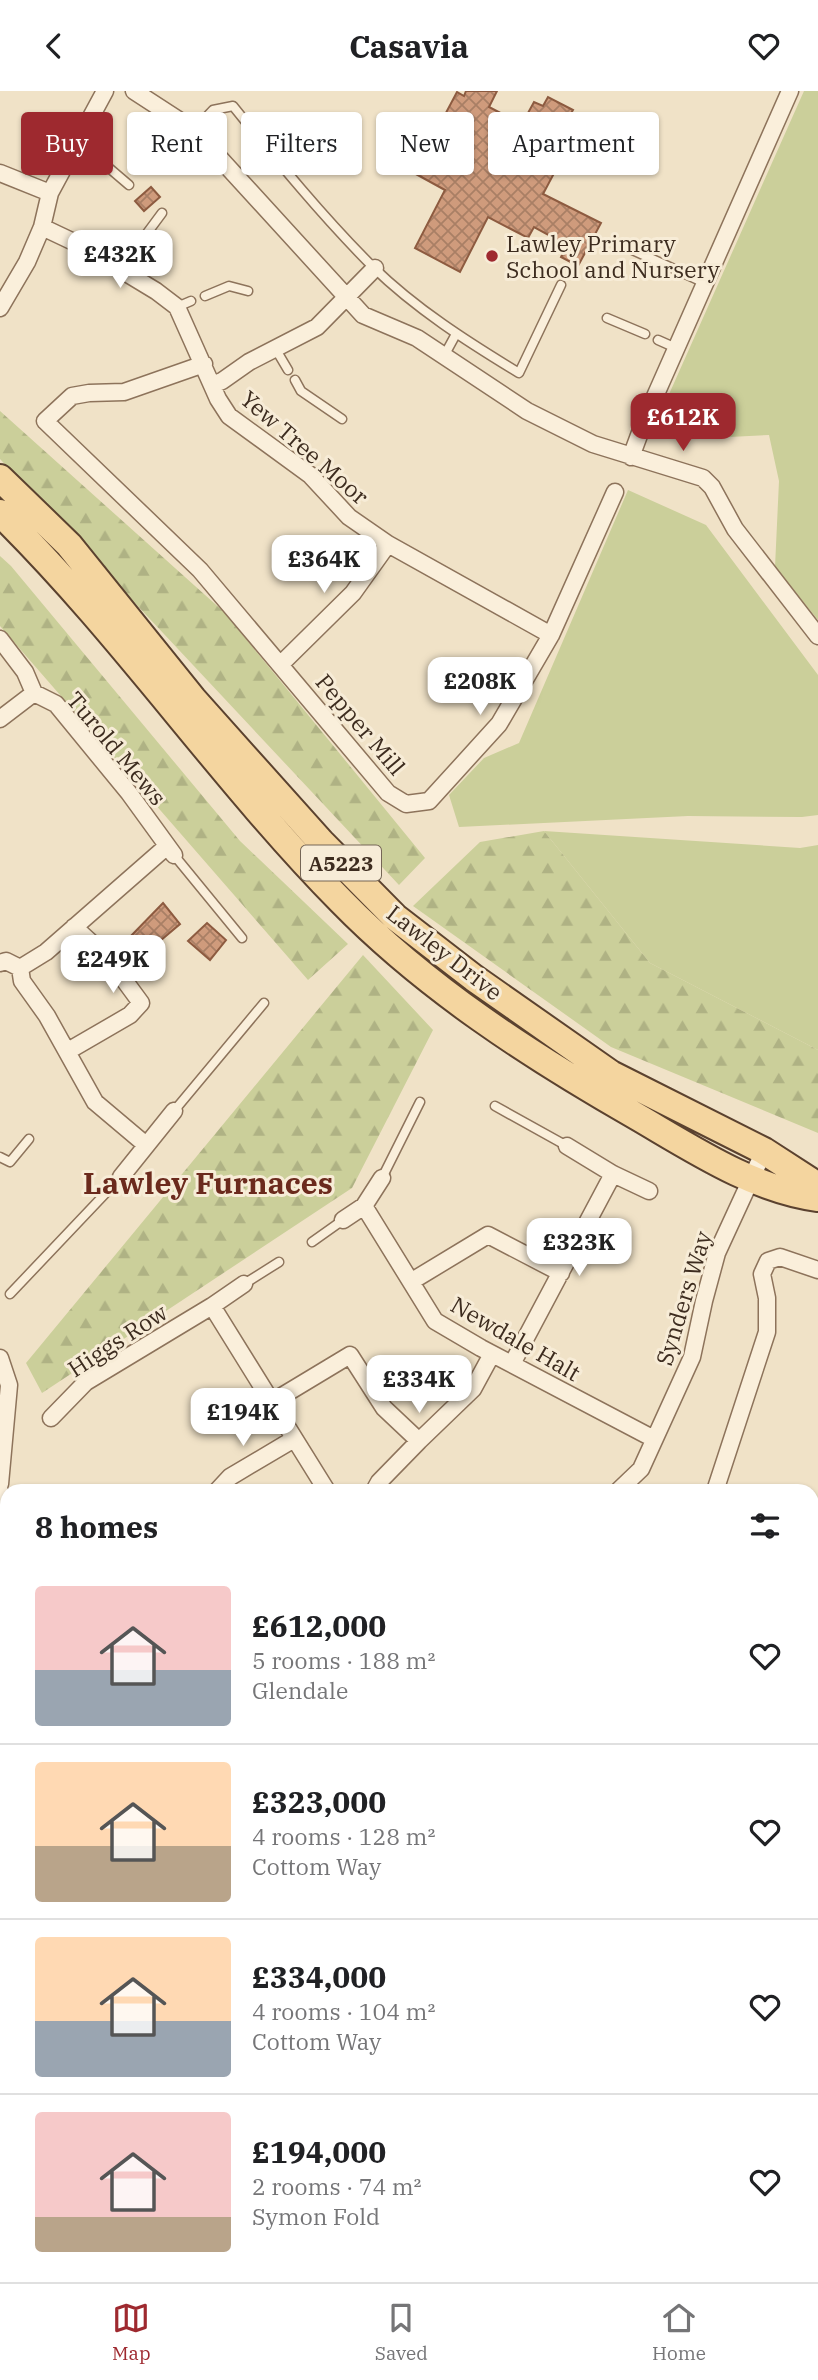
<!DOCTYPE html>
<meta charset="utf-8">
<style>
body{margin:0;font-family:"IBM Plex Serif",serif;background:#f6f6f6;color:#202124;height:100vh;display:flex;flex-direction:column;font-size:26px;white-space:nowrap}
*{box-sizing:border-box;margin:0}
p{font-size:23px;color:#757577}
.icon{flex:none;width:38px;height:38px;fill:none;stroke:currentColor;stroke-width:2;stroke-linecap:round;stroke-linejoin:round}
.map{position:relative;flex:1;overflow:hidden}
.sheet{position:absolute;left:0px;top:1393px;width:819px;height:798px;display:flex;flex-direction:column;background:#fff;border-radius:21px 21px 0 0;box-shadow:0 2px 5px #0004}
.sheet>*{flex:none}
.banner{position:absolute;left:21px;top:21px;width:777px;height:63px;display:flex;gap:14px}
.price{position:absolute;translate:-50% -60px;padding:0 16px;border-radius:14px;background:#fff;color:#222;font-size:23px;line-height:46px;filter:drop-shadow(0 2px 4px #0008)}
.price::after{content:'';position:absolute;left:50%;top:42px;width:21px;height:16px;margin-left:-10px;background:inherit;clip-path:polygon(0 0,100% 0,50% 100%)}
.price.active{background:#9e292f;color:#fff}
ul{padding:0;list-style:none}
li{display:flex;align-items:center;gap:21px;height:175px;padding:0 35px}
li+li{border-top:2px solid #e0e0e0}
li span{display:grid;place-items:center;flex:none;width:196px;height:140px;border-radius:7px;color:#555}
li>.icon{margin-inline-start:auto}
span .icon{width:84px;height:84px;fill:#fffc;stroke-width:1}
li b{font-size:30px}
h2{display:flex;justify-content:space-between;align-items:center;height:84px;padding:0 35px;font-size:30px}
.chip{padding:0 24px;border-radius:7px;background:#fff;box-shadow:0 2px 5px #0004;font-size:24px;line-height:63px}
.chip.active{background:#9e292f;color:#fff}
header{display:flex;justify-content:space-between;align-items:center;height:91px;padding:0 35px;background:#fff;font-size:32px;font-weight:700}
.tab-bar{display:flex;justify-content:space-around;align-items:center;height:98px;border-top:2px solid #e0e0e0;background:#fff;font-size:19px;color:#757577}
.tab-bar a{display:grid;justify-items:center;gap:4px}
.tab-bar .active{color:#9e292f}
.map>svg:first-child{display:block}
</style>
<header><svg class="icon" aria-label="back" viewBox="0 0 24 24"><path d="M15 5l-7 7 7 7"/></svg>Casavia<svg class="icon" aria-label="heart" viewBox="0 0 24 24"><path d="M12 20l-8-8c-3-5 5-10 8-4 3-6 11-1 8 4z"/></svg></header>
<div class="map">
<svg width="818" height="2191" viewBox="0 0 818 2191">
<defs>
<pattern id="forest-firs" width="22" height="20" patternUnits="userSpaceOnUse" patternTransform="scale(1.75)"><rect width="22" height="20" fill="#cbcf9a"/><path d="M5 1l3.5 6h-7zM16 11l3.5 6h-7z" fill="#afb284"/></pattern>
<pattern id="park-tufts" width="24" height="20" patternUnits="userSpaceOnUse" patternTransform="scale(1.75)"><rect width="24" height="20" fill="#cbcf9a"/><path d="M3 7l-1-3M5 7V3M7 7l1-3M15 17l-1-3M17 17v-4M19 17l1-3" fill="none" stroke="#afb284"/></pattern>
<pattern id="building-cross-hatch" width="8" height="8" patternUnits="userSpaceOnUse" patternTransform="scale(1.75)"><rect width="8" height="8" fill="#cf9b7c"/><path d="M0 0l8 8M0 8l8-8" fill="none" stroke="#a97f65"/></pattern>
</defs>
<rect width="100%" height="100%" fill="#f0e2c7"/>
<path fill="#cbcf9a" d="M 804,0 L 818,0 L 818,529 L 775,476 L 779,390 L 769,344 L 690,348 L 666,310 Z
M 628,399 L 706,434 L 818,584 L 818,724 L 802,726 L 688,725 L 459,736 L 449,704 L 484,667 L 519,652 Z
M 544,740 L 800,757 L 818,754 L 818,959 L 650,872 Z"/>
<path fill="url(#forest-firs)" d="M 0,320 L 224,521 L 425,767 L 399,794 L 0,368 Z
M 0,465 L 11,475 L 240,750 L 348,853 L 308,889 L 0,535 Z
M 544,740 L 650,872 L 818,959 L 818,1042 L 611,956 L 413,815 L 480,751 Z
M 363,864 L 433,939 L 352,1097 L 42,1302 L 26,1272 Z
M 812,2037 L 818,2041 L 818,2191 L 736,2191 L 726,2184 L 812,2184 Z"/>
<path fill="url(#park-tufts)" d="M 0,1536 L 1,1548 L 7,1556 L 7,2131 L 0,2128 Z
M 102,2184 L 491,2184 L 487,2191 L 114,2191 Z"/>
<path fill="url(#building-cross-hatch)" stroke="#8d5b40" stroke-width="2" d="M 466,0 L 497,0 L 489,16 L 522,33 L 534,11 L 543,15 L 548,6 L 573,19 L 566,31 L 578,37 L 543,103 L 601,132 L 578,175 L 561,166 L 567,154 L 534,136 L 528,147 L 488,126 L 460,181 L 415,157 L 445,99 L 414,82 L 457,1 L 464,5 Z
M 151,96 L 160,106 L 144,120 L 135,110 Z
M 163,812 L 180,833 L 147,861 L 129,847 Z
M 207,832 L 226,849 L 210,869 L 188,850 Z"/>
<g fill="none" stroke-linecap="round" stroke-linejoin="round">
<defs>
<path id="lane" d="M 194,39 L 213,19 L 233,15 C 278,71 323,126 373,176 C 416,218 468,251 519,282 L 561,194
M 76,53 L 90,63
M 102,71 L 129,94
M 142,149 L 162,122
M 617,152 L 705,192
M 121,179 L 134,161
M 205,205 L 229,195 L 248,200
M 177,216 L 191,210
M 607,227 L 645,243
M 658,249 L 676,257
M 275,257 L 288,279
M 444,265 L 456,243
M 295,289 L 301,300 L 342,328
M 174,764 L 242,847
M 495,1015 L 567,1055
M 174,1020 L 264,912
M 0,1066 L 10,1071 L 29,1048
M 382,1087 L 420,1011
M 312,1151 L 343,1129
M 244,1193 L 279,1171
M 10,1203 L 121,1086
M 635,2184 L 648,2191"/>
<path id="street" d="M 134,0 L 194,39 L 363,224 L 417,247 L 527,320 L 593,353 L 703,387 L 712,396 L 735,438 L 818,545
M 0,82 L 50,102
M 42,136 L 80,154 L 156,200 L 177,216 L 218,308 L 229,325 L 310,384 L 349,426 L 388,453 L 551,544
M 0,217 L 27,171 L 42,136 L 50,102 L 105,0
M 204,273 L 124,301 L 89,302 L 72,305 L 45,330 L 200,479 L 388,702 L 406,713 L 429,710 L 499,633 L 551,544 L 615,401
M 212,294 L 222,290 L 249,271 L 317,236 L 375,177
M 631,366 L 645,328 L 790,0
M 0,548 L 25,581 L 34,602 L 56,613 L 129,702 L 174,764
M 281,573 L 353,502 L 388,453
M 0,628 L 34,602
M 0,872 L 6,870 L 20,877 L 46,861 L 166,756
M 20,877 L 22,890 L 47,925 L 95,1011 L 146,1054
M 68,960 L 130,924 L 141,912 L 108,867 L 74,836
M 567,1055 L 613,1083 L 649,1100
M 121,1086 L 174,1020
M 382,1087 L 364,1115 L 435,1230 L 481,1257 L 654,1348
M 343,1129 L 364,1115
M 412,1190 L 488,1144 L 561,1182
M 212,1215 L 327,1400
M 0,1267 L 9,1294 L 0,1393
M 512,1273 L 613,1083
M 272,1311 L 350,1264 L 384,1317 L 419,1350
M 51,1327 L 86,1291 L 212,1215 L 244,1193
M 0,1400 L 7,1427
M 217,1400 L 230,1386 L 294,1348
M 374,1400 L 379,1391 L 419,1350 L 473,1298 L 492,1263
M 618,1400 L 641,1378 L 692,1266 L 704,1210 L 717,1162 L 764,1060
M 715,1400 L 767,1241 L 767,1207 L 762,1183 L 768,1170 L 780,1166 L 818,1179
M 812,1530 L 818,1532
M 812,1595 L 818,1578
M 812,1675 L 818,1677
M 812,1834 L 818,1836
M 812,2005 L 818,2007
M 0,2152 L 7,2155
M 50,2184 L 57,2191"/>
<path id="primary" d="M 0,387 L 69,454 L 193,608 L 321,751 L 395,826 L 474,887 L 611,983 L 764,1060 L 818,1095
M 0,422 C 123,543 220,687 341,810 C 426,897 531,965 636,1025 C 691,1057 754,1099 818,1107"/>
</defs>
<use href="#lane" stroke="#8d735b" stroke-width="11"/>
<use href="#street" stroke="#8d735b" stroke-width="19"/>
<use href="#primary" stroke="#5b422f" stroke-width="30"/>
<use href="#lane" stroke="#faefdb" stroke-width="8"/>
<use href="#street" stroke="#faefdb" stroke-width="16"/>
<use href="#primary" stroke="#f4d59f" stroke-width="26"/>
</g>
<circle fill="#9e292f" stroke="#f7ecd7" stroke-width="2.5" cx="492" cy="165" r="7"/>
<g text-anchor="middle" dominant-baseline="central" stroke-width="6" stroke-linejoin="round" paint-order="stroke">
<rect fill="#f7ecd7" stroke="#756656" stroke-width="2" x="301" y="754.5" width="80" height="35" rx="5"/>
<g font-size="21" font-weight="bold" fill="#3d2c1f">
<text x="341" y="772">A5223</text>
</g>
<g font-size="23" fill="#3d2c1f" stroke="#f7ecd7" text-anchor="start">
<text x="506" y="152">Lawley Primary<tspan x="506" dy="26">School and Nursery</tspan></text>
</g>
<g font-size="23" fill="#3d2c1f" stroke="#f7ecd7">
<text transform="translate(305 356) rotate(41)">Yew Tree Moor</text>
<text transform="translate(361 633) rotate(50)">Pepper Mill</text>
<text transform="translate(117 657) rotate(50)">Turold Mews</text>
<text transform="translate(445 861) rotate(38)">Lawley Drive</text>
<text transform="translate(683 1207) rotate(-73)">Synders Way</text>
<text transform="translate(516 1247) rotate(30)">Newdale Halt</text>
<text transform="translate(117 1249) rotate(-33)">Higgs Row</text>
</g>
<g font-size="30" font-weight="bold" fill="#6b2a1d" stroke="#f7ecd7">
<text x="208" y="1091">Lawley Furnaces</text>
</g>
</g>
</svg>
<b class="price" style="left:120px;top:199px">£432K</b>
<b class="price active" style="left:683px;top:362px">£612K</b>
<b class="price" style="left:324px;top:504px">£364K</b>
<b class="price" style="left:480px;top:626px">£208K</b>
<b class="price" style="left:113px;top:904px">£249K</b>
<b class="price" style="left:579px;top:1187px">£323K</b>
<b class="price" style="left:419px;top:1324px">£334K</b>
<b class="price" style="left:243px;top:1357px">£194K</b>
<div class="banner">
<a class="chip active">Buy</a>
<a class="chip">Rent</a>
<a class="chip">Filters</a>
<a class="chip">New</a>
<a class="chip">Apartment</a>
</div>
<section class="sheet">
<h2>8 homes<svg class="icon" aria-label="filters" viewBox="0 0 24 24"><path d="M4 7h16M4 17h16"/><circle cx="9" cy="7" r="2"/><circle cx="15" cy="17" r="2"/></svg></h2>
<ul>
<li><span style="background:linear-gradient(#f6c9c9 60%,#9aa5b1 0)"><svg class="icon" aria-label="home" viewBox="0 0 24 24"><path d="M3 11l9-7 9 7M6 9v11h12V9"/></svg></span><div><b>£612,000</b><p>5 rooms · 188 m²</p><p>Glendale</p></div><svg class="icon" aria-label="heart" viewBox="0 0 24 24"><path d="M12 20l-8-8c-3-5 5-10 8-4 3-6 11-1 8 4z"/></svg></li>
<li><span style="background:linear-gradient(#ffd9b3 60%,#b9a48a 0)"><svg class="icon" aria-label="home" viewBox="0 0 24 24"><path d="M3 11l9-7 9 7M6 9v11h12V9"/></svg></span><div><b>£323,000</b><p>4 rooms · 128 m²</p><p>Cottom Way</p></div><svg class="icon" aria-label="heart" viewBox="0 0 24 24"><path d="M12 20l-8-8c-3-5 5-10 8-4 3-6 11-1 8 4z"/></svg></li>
<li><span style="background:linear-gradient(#ffd9b3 60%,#9aa5b1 0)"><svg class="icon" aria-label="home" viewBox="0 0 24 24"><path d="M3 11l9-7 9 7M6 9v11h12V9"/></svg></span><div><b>£334,000</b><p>4 rooms · 104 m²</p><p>Cottom Way</p></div><svg class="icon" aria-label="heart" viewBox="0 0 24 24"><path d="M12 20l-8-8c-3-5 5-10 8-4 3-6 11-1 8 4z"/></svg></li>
<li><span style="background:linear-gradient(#f6c9c9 75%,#b9a48a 0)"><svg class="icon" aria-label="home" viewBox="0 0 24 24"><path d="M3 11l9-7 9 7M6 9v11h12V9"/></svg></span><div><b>£194,000</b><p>2 rooms · 74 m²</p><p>Symon Fold</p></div><svg class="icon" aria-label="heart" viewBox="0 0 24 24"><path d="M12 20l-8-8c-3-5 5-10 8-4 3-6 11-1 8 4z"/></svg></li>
</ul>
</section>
</div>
<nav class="tab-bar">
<a class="active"><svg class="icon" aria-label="map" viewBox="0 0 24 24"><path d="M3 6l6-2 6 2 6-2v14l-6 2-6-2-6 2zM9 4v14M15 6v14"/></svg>Map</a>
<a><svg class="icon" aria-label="saved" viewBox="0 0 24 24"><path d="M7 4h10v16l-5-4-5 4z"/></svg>Saved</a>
<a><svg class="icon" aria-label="home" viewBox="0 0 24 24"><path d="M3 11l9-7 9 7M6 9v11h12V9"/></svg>Home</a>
</nav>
